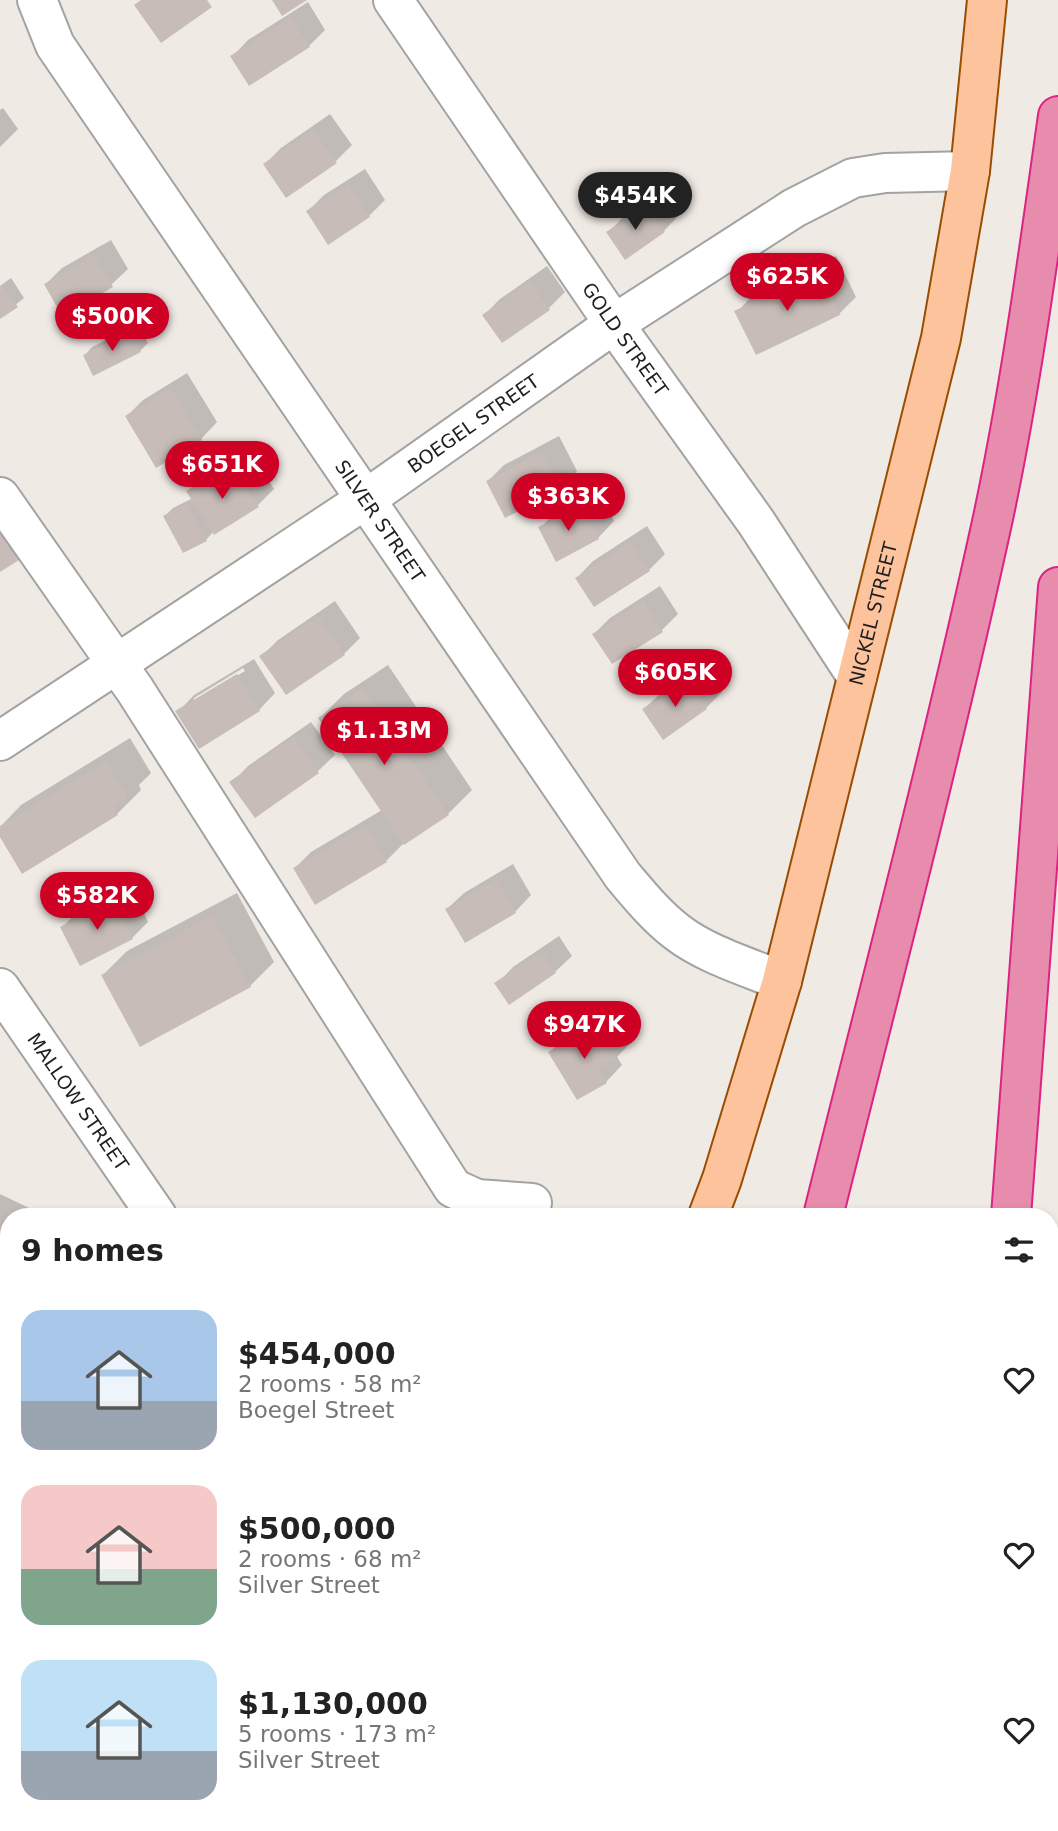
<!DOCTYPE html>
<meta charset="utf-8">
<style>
body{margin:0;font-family:"DejaVu Sans",sans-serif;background:#f6f6f6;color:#222;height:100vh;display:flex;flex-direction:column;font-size:26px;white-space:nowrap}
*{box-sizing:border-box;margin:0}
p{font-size:23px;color:#767676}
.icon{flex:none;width:38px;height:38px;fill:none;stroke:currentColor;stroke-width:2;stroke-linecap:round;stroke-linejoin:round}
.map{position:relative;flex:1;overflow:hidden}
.side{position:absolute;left:0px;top:1208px;width:1059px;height:625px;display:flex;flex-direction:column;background:#fff;border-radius:28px 28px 0 0;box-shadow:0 4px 10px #0003}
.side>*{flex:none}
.price{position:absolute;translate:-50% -60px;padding:0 16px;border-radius:24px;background:#ce0023;color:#fff;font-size:23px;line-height:46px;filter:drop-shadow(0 2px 4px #0008)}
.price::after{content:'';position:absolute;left:50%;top:42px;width:21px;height:16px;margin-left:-10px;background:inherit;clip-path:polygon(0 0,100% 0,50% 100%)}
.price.selected{background:#222;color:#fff}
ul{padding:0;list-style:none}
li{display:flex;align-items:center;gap:21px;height:175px;padding:0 21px}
li span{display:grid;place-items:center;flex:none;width:196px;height:140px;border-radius:21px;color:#555}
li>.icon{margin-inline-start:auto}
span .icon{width:84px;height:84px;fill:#fffc;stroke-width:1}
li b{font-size:30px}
h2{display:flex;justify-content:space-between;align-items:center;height:84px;padding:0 21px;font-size:30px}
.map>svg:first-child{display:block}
</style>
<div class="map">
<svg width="1058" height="1831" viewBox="0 0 1058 1831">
<rect width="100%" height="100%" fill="#f0eae5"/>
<path fill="#0003" fill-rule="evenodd" d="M 308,2 L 325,30 L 309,46 L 232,57 L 248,40 Z
M 3,108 L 18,129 L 0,147 L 0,110 Z
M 330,114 L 352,145 L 336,161 L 265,164 L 281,148 Z
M 365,169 L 385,200 L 369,216 L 308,211 L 324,195 Z
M 662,190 L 680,214 L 664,231 L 608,233 L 624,216 Z
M 111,240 L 128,269 L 111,285 L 46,284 L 62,268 Z
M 836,256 L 856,297 L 839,314 L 737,312 L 753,295 Z
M 547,266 L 565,292 L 549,308 L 484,315 L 500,299 Z
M 11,278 L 24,298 L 0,317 L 0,286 Z
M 138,324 L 148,343 L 140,351 L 85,355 L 92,347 Z
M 187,373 L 217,422 L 201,439 L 127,416 L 143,400 Z
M 559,436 L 577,471 L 561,488 L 488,481 L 504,465 Z
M 239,453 L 250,470 L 258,465 L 274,489 L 257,506 L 214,531 L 206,540 L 165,516 L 173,508 L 193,498 L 189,491 L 205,475 Z
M 598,490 L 614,521 L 598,538 L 540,528 L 557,511 Z
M 647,526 L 665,554 L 649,570 L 577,578 L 593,561 Z
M 660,586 L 678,614 L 662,630 L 594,634 L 610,618 Z
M 335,601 L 360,638 L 344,654 L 262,656 L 278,640 Z
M 254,659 L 275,693 L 259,710 L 178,712 L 194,695 ZM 243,668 L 245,671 L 194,702 L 194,698 Z
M 704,664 L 722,692 L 706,708 L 644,709 L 661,693 Z
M 388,665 L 472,790 L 448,814 L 403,844 L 386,861 L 295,868 L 311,852 L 382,810 L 320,718 L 344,694 Z
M 311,722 L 335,755 L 318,771 L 255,816 L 232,783 L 248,766 Z
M 130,738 L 151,773 L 139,785 L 141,790 L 117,814 L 0,834 L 0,827 L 21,805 Z
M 513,864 L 531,895 L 515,912 L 447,909 L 464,893 Z
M 135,883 L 141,894 L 137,898 L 148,922 L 132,938 L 62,927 L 79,911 Z
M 237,893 L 274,962 L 250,986 L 103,975 L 127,951 Z
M 559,936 L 572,956 L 555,972 L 497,984 L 513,967 Z
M 614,1008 L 633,1040 L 617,1057 L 622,1065 L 606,1082 L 550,1052 L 567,1036 Z
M 0,1194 L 46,1216 L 9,1216 L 9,1287 L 0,1283 Z"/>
<path fill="#c7bcb8" d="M 141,0 L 207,0 L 212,7 L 161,43 L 134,5 Z
M 272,0 L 307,0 L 282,16 Z
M 291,17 L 310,47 L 249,86 L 230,56 Z
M 313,129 L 337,163 L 286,198 L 263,164 Z
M 348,184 L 370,217 L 328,245 L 306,211 Z
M 645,205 L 665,232 L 625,260 L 606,232 Z
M 94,255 L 113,287 L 62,316 L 44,284 Z
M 820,271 L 840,315 L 756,355 L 734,311 Z
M 530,281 L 550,310 L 502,343 L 482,315 Z
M 2,285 L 18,307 L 0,319 L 0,286 Z
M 130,331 L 141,352 L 93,376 L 83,355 Z
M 171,388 L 202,440 L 156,468 L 125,416 Z
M 542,451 L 562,489 L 505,518 L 486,481 Z
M 222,468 L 233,485 L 242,480 L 259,507 L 214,535 L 186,491 Z
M 187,503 L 207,541 L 183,553 L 163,516 Z
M 581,505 L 599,539 L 556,562 L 538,527 Z
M 0,529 L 19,560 L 0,572 Z
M 630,542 L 650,571 L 594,607 L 575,578 Z
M 643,601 L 663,632 L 612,664 L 592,634 Z
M 318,616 L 345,655 L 286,695 L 259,656 Z
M 237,674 L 260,711 L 199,749 L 175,711 Z
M 687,679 L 707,709 L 663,740 L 642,709 Z
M 363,688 L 449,815 L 404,845 L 318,718 Z
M 294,737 L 319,773 L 255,818 L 229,782 Z
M 106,761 L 128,798 L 113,807 L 118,815 L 22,874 L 0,837 L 0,826 Z
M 365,825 L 387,862 L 315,905 L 293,868 Z
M 496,879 L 516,913 L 465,943 L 445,909 Z
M 118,898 L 126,912 L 120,914 L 133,939 L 80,966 L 60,927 Z
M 212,916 L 251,987 L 140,1047 L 101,975 Z
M 542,951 L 556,973 L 509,1005 L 494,983 Z
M 597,1023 L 618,1058 L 599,1069 L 607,1083 L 577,1100 L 548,1052 Z
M 0,1229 L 9,1234 L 9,1289 L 0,1285 Z"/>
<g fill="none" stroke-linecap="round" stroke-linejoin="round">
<defs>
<g id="minor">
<path id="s1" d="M 37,0 L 55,45 L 623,876 C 640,896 656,916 677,932 C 705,954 748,967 782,981"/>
<path id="s2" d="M 393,0 L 614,324 L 756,522 L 857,677"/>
<path d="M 0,497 L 135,690 L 453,1188 L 477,1199 L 532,1203"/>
<path id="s3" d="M 0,741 L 366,499 L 614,324 L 794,208 L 853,178 L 885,173 L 970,171"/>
<path id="s4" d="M 0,988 L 157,1216"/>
<path d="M 0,1460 L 9,1465"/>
</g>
<g id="major">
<path id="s5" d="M 708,1216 L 722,1179 L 782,981 L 941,338 L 970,171 L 987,0"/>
<path d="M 1050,1790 L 1058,1788"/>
<path d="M 161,1831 L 162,1824"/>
<path d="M 839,1831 L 878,1824"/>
</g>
<path id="highway" d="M 823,1216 C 881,984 942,752 993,518 C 1021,386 1039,251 1058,116
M 1011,1216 L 1058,587
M 1050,1591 L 1058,1478
M 1050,1726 L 1058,1715
M 1019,1824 L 1028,1831
M 619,1831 L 629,1824
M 966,1831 L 972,1824"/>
</defs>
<use href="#minor" stroke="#a3a3a3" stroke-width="42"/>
<use href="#major" stroke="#9a4c00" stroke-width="42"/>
<use href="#highway" stroke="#dc2383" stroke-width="42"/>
<use href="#minor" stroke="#fff" stroke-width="38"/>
<use href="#major" stroke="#fcc39d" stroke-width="38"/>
<use href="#highway" stroke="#e78cad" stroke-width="38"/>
</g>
<g text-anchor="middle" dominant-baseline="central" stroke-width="6" stroke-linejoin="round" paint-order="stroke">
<g font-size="19" fill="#1f1f1f" stroke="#fff">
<text stroke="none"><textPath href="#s2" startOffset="411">GOLD STREET</textPath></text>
<text stroke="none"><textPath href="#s3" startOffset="570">BOEGEL STREET</textPath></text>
<text stroke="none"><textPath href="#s1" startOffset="625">SILVER STREET</textPath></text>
<text stroke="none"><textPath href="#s5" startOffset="625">NICKEL STREET</textPath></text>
<text stroke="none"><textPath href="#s4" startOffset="138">MALLOW STREET</textPath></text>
</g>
</g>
</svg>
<b class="price selected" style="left:635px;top:232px">$454K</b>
<b class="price" style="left:787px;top:313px">$625K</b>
<b class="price" style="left:112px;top:353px">$500K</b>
<b class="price" style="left:222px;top:501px">$651K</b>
<b class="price" style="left:568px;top:533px">$363K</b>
<b class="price" style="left:675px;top:709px">$605K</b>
<b class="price" style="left:384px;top:767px">$1.13M</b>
<b class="price" style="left:97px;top:932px">$582K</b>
<b class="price" style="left:584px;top:1061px">$947K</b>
<section class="side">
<h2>9 homes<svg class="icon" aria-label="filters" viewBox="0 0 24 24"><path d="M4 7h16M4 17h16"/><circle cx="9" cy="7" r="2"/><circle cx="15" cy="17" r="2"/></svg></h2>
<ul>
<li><span style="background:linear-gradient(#a9c7e8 65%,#9aa5b1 0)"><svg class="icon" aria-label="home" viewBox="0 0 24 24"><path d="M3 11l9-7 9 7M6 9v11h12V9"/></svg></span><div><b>$454,000</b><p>2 rooms · 58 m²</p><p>Boegel Street</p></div><svg class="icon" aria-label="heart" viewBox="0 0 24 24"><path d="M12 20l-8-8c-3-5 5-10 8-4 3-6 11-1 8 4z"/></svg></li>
<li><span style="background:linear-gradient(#f6c9c9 60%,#7fa58c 0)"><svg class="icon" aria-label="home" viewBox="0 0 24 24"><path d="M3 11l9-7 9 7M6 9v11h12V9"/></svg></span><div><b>$500,000</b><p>2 rooms · 68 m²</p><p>Silver Street</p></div><svg class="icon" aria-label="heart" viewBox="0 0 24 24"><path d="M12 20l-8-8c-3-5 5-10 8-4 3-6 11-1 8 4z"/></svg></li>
<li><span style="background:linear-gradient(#bfe0f5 65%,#9aa5b1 0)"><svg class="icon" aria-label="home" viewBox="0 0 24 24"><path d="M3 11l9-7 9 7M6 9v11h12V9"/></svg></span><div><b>$1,130,000</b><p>5 rooms · 173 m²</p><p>Silver Street</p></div><svg class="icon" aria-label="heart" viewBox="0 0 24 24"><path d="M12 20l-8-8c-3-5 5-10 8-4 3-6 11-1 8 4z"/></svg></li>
</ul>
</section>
</div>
